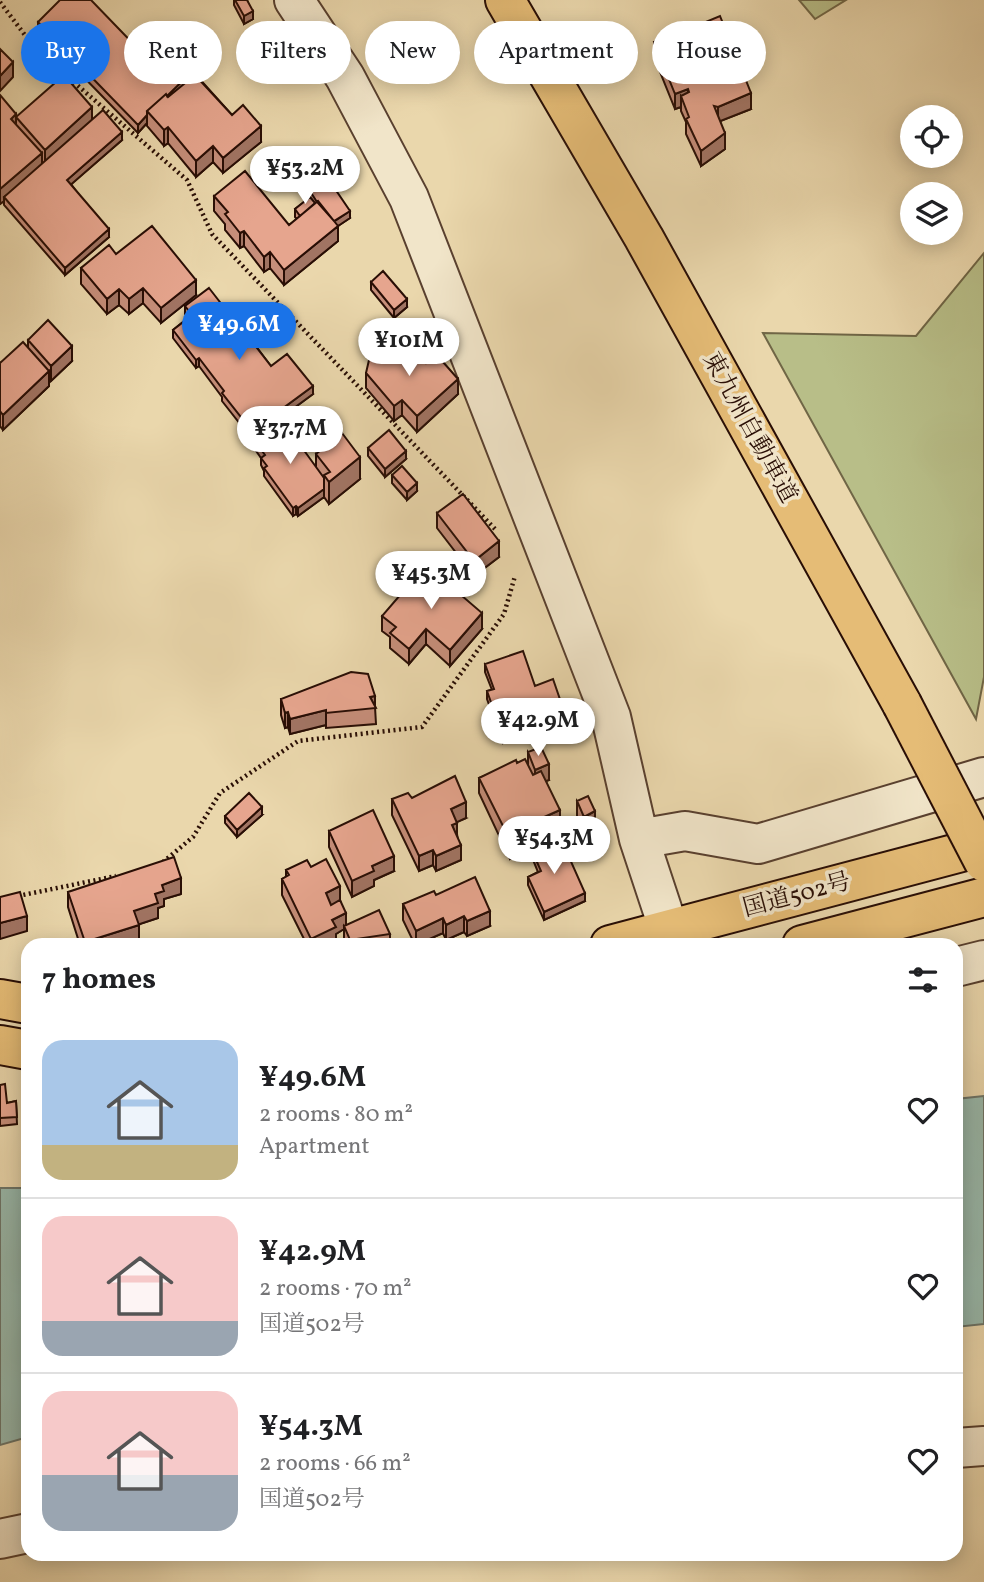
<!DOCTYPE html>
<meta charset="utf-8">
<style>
body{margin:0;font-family:Vollkorn,"Noto Serif JP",serif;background:#f2f2f2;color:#202124;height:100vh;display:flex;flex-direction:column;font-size:26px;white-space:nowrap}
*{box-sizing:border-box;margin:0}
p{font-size:23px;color:#757577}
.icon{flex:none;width:38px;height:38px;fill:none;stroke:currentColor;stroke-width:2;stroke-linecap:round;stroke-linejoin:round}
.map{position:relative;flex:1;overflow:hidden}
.details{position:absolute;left:21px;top:938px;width:942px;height:623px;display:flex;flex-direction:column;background:#fff;border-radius:21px;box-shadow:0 4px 18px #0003}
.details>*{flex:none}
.guide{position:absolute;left:21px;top:21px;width:943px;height:63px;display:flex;gap:14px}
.fabs{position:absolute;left:900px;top:105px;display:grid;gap:14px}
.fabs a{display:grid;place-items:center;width:63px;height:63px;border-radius:50%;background:#fff;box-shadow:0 4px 18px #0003;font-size:35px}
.price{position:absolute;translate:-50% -60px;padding:0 16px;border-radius:24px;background:#fff;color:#222;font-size:23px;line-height:46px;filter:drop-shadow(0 2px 4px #0008)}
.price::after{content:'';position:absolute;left:50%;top:42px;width:21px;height:16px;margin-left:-10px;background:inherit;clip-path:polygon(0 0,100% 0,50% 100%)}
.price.active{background:#1a73e8;color:#fff}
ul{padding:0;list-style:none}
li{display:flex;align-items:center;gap:21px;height:175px;padding:0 21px}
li+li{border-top:2px solid #e0e0e0}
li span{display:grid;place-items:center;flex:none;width:196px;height:140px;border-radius:21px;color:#555}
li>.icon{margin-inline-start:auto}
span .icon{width:84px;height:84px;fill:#fffc;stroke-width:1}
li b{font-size:30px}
h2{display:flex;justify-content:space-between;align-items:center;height:84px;padding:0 21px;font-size:30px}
.tag{padding:0 24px;border-radius:32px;background:#fff;box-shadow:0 4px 18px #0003;font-size:24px;line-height:63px}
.tag.active{background:#1a73e8;color:#fff}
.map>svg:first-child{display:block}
</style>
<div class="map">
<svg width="984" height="1582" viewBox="0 0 984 1582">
<rect width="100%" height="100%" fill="#ead7ac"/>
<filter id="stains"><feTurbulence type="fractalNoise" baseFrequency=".00286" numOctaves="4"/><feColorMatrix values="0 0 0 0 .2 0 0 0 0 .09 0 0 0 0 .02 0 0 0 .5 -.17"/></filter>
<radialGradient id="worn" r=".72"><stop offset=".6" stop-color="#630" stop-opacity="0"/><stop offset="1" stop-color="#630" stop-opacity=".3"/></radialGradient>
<path fill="#b8be88" stroke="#706646" stroke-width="2" d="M 799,0 L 846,0 L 815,19 Z
M 984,253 L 984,677 L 976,719 L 763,333 L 916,336 Z"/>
<path fill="#98b9ac" stroke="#6c7569" stroke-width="2" d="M 984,1096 L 984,1324 L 956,1327 L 956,1099 Z
M 0,1188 L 28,1188 L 28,1437 L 0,1445 Z"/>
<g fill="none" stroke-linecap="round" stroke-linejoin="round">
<defs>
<path id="minor" d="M 294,0 L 345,77 L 409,198 L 611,717 L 639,839 L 674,945
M 639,839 L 685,831 L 758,844 L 984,777
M 956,967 L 984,960"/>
<path id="tertiary" d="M 956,1448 L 984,1446
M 0,1539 L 28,1533"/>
<path id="trunk" d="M 610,945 L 984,846
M 802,945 L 984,897
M 0,999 L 28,1004
M 0,1045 L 28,1050"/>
<path id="motorway" d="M 505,0 L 644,238 L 902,704"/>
</defs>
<use href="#minor" stroke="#59402f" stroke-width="42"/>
<use href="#tertiary" stroke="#59402f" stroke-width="42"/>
<use href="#trunk" stroke="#290e05" stroke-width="42"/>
<use href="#motorway" stroke="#290e05" stroke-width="42"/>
<path stroke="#290e05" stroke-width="4.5" stroke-dasharray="2 3.5" stroke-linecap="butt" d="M 0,2 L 46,63 L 70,79 L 187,180 L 212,234 L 497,531
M 163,862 L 193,837 L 220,793 L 298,741 L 422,727 L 504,614 L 515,576
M 18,896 L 116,876"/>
<use href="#minor" stroke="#f1e5c9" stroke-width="38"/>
<use href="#tertiary" stroke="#f1e5c9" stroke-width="38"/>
<use href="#trunk" stroke="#e5bc76" stroke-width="38"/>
<use href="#motorway" stroke="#e5bc76" stroke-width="38"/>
<defs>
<path id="motorway-bridge" d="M 902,704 L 984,862"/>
</defs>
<use href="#motorway-bridge" stroke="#290e05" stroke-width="42" stroke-linecap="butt"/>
<use href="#motorway-bridge" stroke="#e5bc76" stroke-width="38"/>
</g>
<path fill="#c68e7a" stroke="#290e05" stroke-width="2" d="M 234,0 L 247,0 L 253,19 L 244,24 L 234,5 Z
M 38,22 L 147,58 L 206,65 L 196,75 L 232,115 L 261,142 L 223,173 L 213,162 L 196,177 L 168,143 L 164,146 L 147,126 L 147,123 L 138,133 L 38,30 Z
M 689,29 L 751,109 L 720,121 L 725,149 L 701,166 L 686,134 L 686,122 L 681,111 L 681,107 L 675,109 L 654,57 L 654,42 L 672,35 L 672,30 Z
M 16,114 L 16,125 L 16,117 L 92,120 L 122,140 L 71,184 L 109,237 L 65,275 L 4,205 L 4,201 L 0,204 Z
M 295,168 L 350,218 L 338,226 L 338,241 L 284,285 L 270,268 L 264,272 L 244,246 L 240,248 L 225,230 L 225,224 L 214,211 L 214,196 L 289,225 L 297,219 L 295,217 L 295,209 L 310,198 L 295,176 Z
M 116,254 L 196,295 L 161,323 L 143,303 L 129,314 L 119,305 L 107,314 L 81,284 L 81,268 Z
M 371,282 L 407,307 L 394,318 L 371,290 Z
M 185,306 L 258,349 L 271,366 L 313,394 L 252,439 L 222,401 L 222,397 L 199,366 L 196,368 L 173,338 L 173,330 L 188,318 L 185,314 Z
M 28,340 L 72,361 L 51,381 L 49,378 L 49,386 L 3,430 L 0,426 L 0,363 L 28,348 Z
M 412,363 L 426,363 L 458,394 L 417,432 L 402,415 L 394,421 L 366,388 L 366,373 Z
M 254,440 L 316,467 L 316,454 L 360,479 L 329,504 L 324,497 L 298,516 L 296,514 L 293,516 L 264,476 L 264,471 L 261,465 L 261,458 L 254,448 Z
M 368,448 L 406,459 L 385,477 L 368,456 Z
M 392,475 L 417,491 L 407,500 L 392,483 Z
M 437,513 L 499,557 L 474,576 L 437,528 Z
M 382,616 L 482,629 L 450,666 L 426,644 L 409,664 L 390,648 L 390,637 L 382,631 Z
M 485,664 L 535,686 L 565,722 L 503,743 L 487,699 L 487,691 L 492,690 L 485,672 Z
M 281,699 L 375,707 L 376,724 L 326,728 L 326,725 L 290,734 L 288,727 L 285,728 L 281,715 Z
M 528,752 L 549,780 L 546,781 L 560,825 L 553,828 L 555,839 L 546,843 L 585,901 L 544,920 L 528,885 L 528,877 L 538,872 L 529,850 L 510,859 L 479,793 L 479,778 L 517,763 L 528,765 Z
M 412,798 L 466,818 L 456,822 L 457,834 L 461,860 L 436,871 L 433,865 L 419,871 L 392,815 L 392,799 Z
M 577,801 L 595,826 L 584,832 L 577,816 Z
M 262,815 L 237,837 L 225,823 L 225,816 Z
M 329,831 L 394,871 L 374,880 L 374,886 L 352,897 L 329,847 Z
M 311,867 L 340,900 L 346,925 L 390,934 L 390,945 L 345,945 L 344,942 L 344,929 L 336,934 L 336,942 L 330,945 L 307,945 L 282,895 L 282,879 L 286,877 L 286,870 Z
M 68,892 L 181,894 L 164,899 L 164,906 L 158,908 L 158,918 L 139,924 L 139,940 L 123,945 L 80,945 L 68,907 Z
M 436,895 L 490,926 L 467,936 L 464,932 L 446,940 L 443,933 L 415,945 L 403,920 L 403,904 Z
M 0,1085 L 7,1103 L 16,1101 L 17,1124 L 0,1126 Z"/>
<path fill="#a17463" stroke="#290e05" stroke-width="2" d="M 253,11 L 253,19 L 244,24 L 244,16 Z
M 206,58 L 206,65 L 153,117 L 149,113 Z
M 13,62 L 13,77 L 0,91 L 0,76 Z
M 688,89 L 688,104 L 681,96 L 681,107 L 675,109 L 675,94 Z
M 751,93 L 751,109 L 718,122 L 718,107 Z
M 92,107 L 92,122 L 45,165 L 45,150 Z
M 16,114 L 16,129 L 11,119 Z
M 147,115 L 147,123 L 138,133 L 138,125 Z
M 261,126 L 261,142 L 223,173 L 223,158 Z
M 168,127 L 168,143 L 164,146 L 164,130 Z
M 122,132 L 122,140 L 67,188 L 67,180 Z
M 725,133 L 725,149 L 701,166 L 701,151 Z
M 213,146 L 213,162 L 196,177 L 196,161 Z
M 42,153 L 42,169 L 4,197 L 4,201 L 0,204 L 0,189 Z
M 350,211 L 350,218 L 332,230 L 332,223 Z
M 338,226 L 338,241 L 284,285 L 284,270 Z
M 109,229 L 109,237 L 65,275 L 65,268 Z
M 244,231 L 244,246 L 240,248 L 240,233 Z
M 270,252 L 270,268 L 264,272 L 264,257 Z
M 196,280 L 196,295 L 161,323 L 161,308 Z
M 143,288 L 143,303 L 129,314 L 129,299 Z
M 119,289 L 119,305 L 107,314 L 107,299 Z
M 407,299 L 407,307 L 394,318 L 394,310 Z
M 72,346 L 72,361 L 51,381 L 51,366 Z
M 199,358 L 199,366 L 196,368 L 196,360 Z
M 49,371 L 49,386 L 3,430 L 3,415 Z
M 458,379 L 458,394 L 417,432 L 417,416 Z
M 313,386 L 313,394 L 252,439 L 252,431 Z
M 402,400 L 402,415 L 394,421 L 394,406 Z
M 406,451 L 406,459 L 385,477 L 385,469 Z
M 360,457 L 360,479 L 329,504 L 329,482 Z
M 417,483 L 417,491 L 407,500 L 407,492 Z
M 324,489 L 324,497 L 298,516 L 298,508 Z
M 296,506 L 296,514 L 293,516 L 293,508 Z
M 499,541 L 499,557 L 474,576 L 474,561 Z
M 482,613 L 482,629 L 450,666 L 450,650 Z
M 426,629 L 426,644 L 409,664 L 409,649 Z
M 375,696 L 375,708 L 370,697 Z
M 326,710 L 326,725 L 290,734 L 290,719 Z
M 288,712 L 288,727 L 285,728 L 285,713 Z
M 565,714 L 565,722 L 503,743 L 503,736 Z
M 549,764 L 549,780 L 535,785 L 535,770 Z
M 466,802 L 466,818 L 451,825 L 451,809 Z
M 262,807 L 262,815 L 237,837 L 237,830 Z
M 560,810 L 560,825 L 524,841 L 524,826 Z
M 595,811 L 595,826 L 584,832 L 584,817 Z
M 523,822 L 523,837 L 505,837 L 505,830 Z
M 457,823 L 457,838 L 452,825 Z
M 555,831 L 555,839 L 532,849 L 529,844 L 529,850 L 510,859 L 510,851 Z
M 461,845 L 461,860 L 436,871 L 436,856 Z
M 433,850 L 433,865 L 419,871 L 419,856 Z
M 394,856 L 394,871 L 374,880 L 374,886 L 352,897 L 352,881 L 372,866 Z
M 181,878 L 181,894 L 164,899 L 164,906 L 158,908 L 158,918 L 134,926 L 134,911 L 155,894 L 162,885 Z
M 340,886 L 340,901 L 326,909 L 326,893 Z
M 585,893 L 585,901 L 544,920 L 544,912 Z
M 490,911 L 490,926 L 467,936 L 467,921 Z
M 346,913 L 346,928 L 344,926 L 344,929 L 336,934 L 336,942 L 330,945 L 311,945 L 311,939 L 332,920 Z
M 27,916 L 27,931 L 0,939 L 0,923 Z
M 464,916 L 464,932 L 446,940 L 446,925 Z
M 443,918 L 443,933 L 416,945 L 416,931 Z
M 139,925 L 139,940 L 123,945 L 85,945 L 85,942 Z"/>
<path fill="#e6a58e" stroke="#290e05" stroke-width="2" d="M 60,0 L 91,0 L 147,58 L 178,28 L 206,58 L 167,96 L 166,94 L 147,111 L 147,115 L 138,125 L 38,22 Z
M 235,0 L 247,0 L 253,11 L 244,16 Z
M 720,16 L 751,93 L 718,107 L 714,106 L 725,133 L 701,151 L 686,119 L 689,117 L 681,96 L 689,92 L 688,89 L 675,94 L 654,42 L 674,34 L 672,30 L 687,24 L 689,29 Z
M 0,49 L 13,62 L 0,76 Z
M 64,75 L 92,107 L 45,150 L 16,117 Z
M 195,75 L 232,115 L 243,105 L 261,126 L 223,158 L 213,146 L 196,161 L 168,127 L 164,130 L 147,111 L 166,94 L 168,97 Z
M 0,95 L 16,114 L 11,119 L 42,153 L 0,189 Z
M 103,110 L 122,132 L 67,180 L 109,229 L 65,268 L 4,197 Z
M 312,155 L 350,211 L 334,221 L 317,202 L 295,168 Z
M 245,171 L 289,225 L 318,201 L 338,226 L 284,270 L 270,252 L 264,257 L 244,231 L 240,233 L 225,214 L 228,212 L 214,196 Z
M 310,197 L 315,203 L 300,216 L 295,209 Z
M 152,226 L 196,280 L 161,308 L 143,288 L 129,299 L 119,289 L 107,299 L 81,268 L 109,245 L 116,254 Z
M 383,271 L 407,299 L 394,310 L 371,282 Z
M 209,288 L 237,324 L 242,321 L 258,342 L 254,344 L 271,366 L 287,354 L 313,386 L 252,431 L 222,393 L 224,391 L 199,358 L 196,360 L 173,330 L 192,315 L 185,306 Z
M 48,320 L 72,346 L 51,366 L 28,340 Z
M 23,342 L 49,371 L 3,415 L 0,411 L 0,363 Z
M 392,342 L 412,363 L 419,356 L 426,363 L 436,354 L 458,379 L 417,416 L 402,400 L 394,406 L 366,373 L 369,360 Z
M 282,420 L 324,478 L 324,489 L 298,508 L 296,506 L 293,508 L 264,468 L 267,466 L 261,458 L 265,455 L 254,440 Z
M 389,430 L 406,451 L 385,469 L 368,448 Z
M 342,433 L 360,457 L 329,482 L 324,475 L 330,472 L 316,454 Z
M 402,466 L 417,483 L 407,492 L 392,475 Z
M 463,494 L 499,541 L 474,561 L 437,513 Z
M 426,565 L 482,613 L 450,650 L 426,629 L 409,649 L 390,633 L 396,627 L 382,616 Z
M 523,651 L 535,686 L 553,679 L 565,714 L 503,736 L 487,691 L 494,689 L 485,664 Z
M 351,672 L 368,674 L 375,696 L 370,697 L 376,708 L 326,713 L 326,710 L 290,719 L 288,712 L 285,713 L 281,699 Z
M 541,747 L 549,764 L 535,770 L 528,752 Z
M 525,759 L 533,775 L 541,771 L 560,810 L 524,826 L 523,822 L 505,830 L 479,778 L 516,760 L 517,763 Z
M 455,776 L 466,802 L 451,809 L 457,823 L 452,825 L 461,845 L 436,856 L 433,850 L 419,856 L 392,799 L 408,793 L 412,798 Z
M 249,793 L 262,807 L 237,830 L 225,816 Z
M 588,796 L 595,811 L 584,817 L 577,801 Z
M 373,810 L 394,856 L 372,866 L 374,871 L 352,881 L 329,831 Z
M 550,822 L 555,831 L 510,851 L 505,837 L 523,830 L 524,833 Z
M 542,839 L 547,845 L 556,840 L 565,859 L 569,857 L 585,893 L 544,912 L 528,877 L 541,871 L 529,844 Z
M 174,857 L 181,878 L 162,885 L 164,891 L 155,894 L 158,903 L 134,911 L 139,925 L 85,942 L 68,892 Z
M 326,859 L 340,886 L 326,893 L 331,905 L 340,900 L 346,913 L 332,920 L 336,927 L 311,939 L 282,879 L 289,875 L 286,870 L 307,860 L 311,867 Z
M 475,877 L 490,911 L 467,921 L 464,916 L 446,925 L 443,918 L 416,931 L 403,904 L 434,891 L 436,895 Z
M 20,892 L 27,916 L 0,923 L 0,897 Z
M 379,910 L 390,934 L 350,940 L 344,926 Z
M 5,1084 L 7,1103 L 16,1101 L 17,1117 L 0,1118 L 0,1085 Z"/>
<g text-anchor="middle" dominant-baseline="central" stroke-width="7" stroke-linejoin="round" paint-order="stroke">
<g font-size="24" fill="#290e05" stroke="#f1e5c9">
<text transform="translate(749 428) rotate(61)">東九州自動車道</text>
<text transform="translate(797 896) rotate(-15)">国道502号</text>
</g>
</g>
<rect width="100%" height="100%" filter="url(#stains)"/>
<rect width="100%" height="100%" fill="url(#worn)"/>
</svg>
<div class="fabs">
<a><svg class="icon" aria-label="locate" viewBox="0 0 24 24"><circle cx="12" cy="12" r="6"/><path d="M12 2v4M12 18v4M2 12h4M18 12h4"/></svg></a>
<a><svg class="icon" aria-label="layers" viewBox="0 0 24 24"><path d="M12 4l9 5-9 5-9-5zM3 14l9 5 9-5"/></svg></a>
</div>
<b class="price" style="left:305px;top:206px">¥53.2M</b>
<b class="price active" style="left:239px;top:362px">¥49.6M</b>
<b class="price" style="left:409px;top:378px">¥101M</b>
<b class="price" style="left:290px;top:466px">¥37.7M</b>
<b class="price" style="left:431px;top:611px">¥45.3M</b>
<b class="price" style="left:538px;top:758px">¥42.9M</b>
<b class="price" style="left:554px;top:876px">¥54.3M</b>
<div class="guide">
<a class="tag active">Buy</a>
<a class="tag">Rent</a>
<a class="tag">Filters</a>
<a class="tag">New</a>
<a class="tag">Apartment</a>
<a class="tag">House</a>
</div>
<section class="details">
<h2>7 homes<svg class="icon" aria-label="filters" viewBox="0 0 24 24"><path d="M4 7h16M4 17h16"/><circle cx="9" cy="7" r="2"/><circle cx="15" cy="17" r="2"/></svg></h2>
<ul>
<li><span style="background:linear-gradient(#a9c7e8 75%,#c2b280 0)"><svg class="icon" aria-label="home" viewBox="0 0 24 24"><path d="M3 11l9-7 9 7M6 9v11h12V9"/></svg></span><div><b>¥49.6M</b><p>2 rooms · 80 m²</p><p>Apartment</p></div><svg class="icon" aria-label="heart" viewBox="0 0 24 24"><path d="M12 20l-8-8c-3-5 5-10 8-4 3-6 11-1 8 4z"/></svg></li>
<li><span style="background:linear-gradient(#f6c9c9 75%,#9aa5b1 0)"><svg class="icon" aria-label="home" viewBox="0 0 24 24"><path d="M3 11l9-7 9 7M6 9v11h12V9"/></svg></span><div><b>¥42.9M</b><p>2 rooms · 70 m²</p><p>国道502号</p></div><svg class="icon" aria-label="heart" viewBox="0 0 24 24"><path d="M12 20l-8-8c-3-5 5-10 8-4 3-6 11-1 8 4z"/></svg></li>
<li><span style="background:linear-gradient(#f6c9c9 60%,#9aa5b1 0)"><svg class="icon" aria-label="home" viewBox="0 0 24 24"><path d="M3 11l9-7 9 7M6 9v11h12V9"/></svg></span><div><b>¥54.3M</b><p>2 rooms · 66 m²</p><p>国道502号</p></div><svg class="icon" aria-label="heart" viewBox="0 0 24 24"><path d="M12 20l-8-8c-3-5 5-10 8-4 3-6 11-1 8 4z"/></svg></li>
</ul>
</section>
</div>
